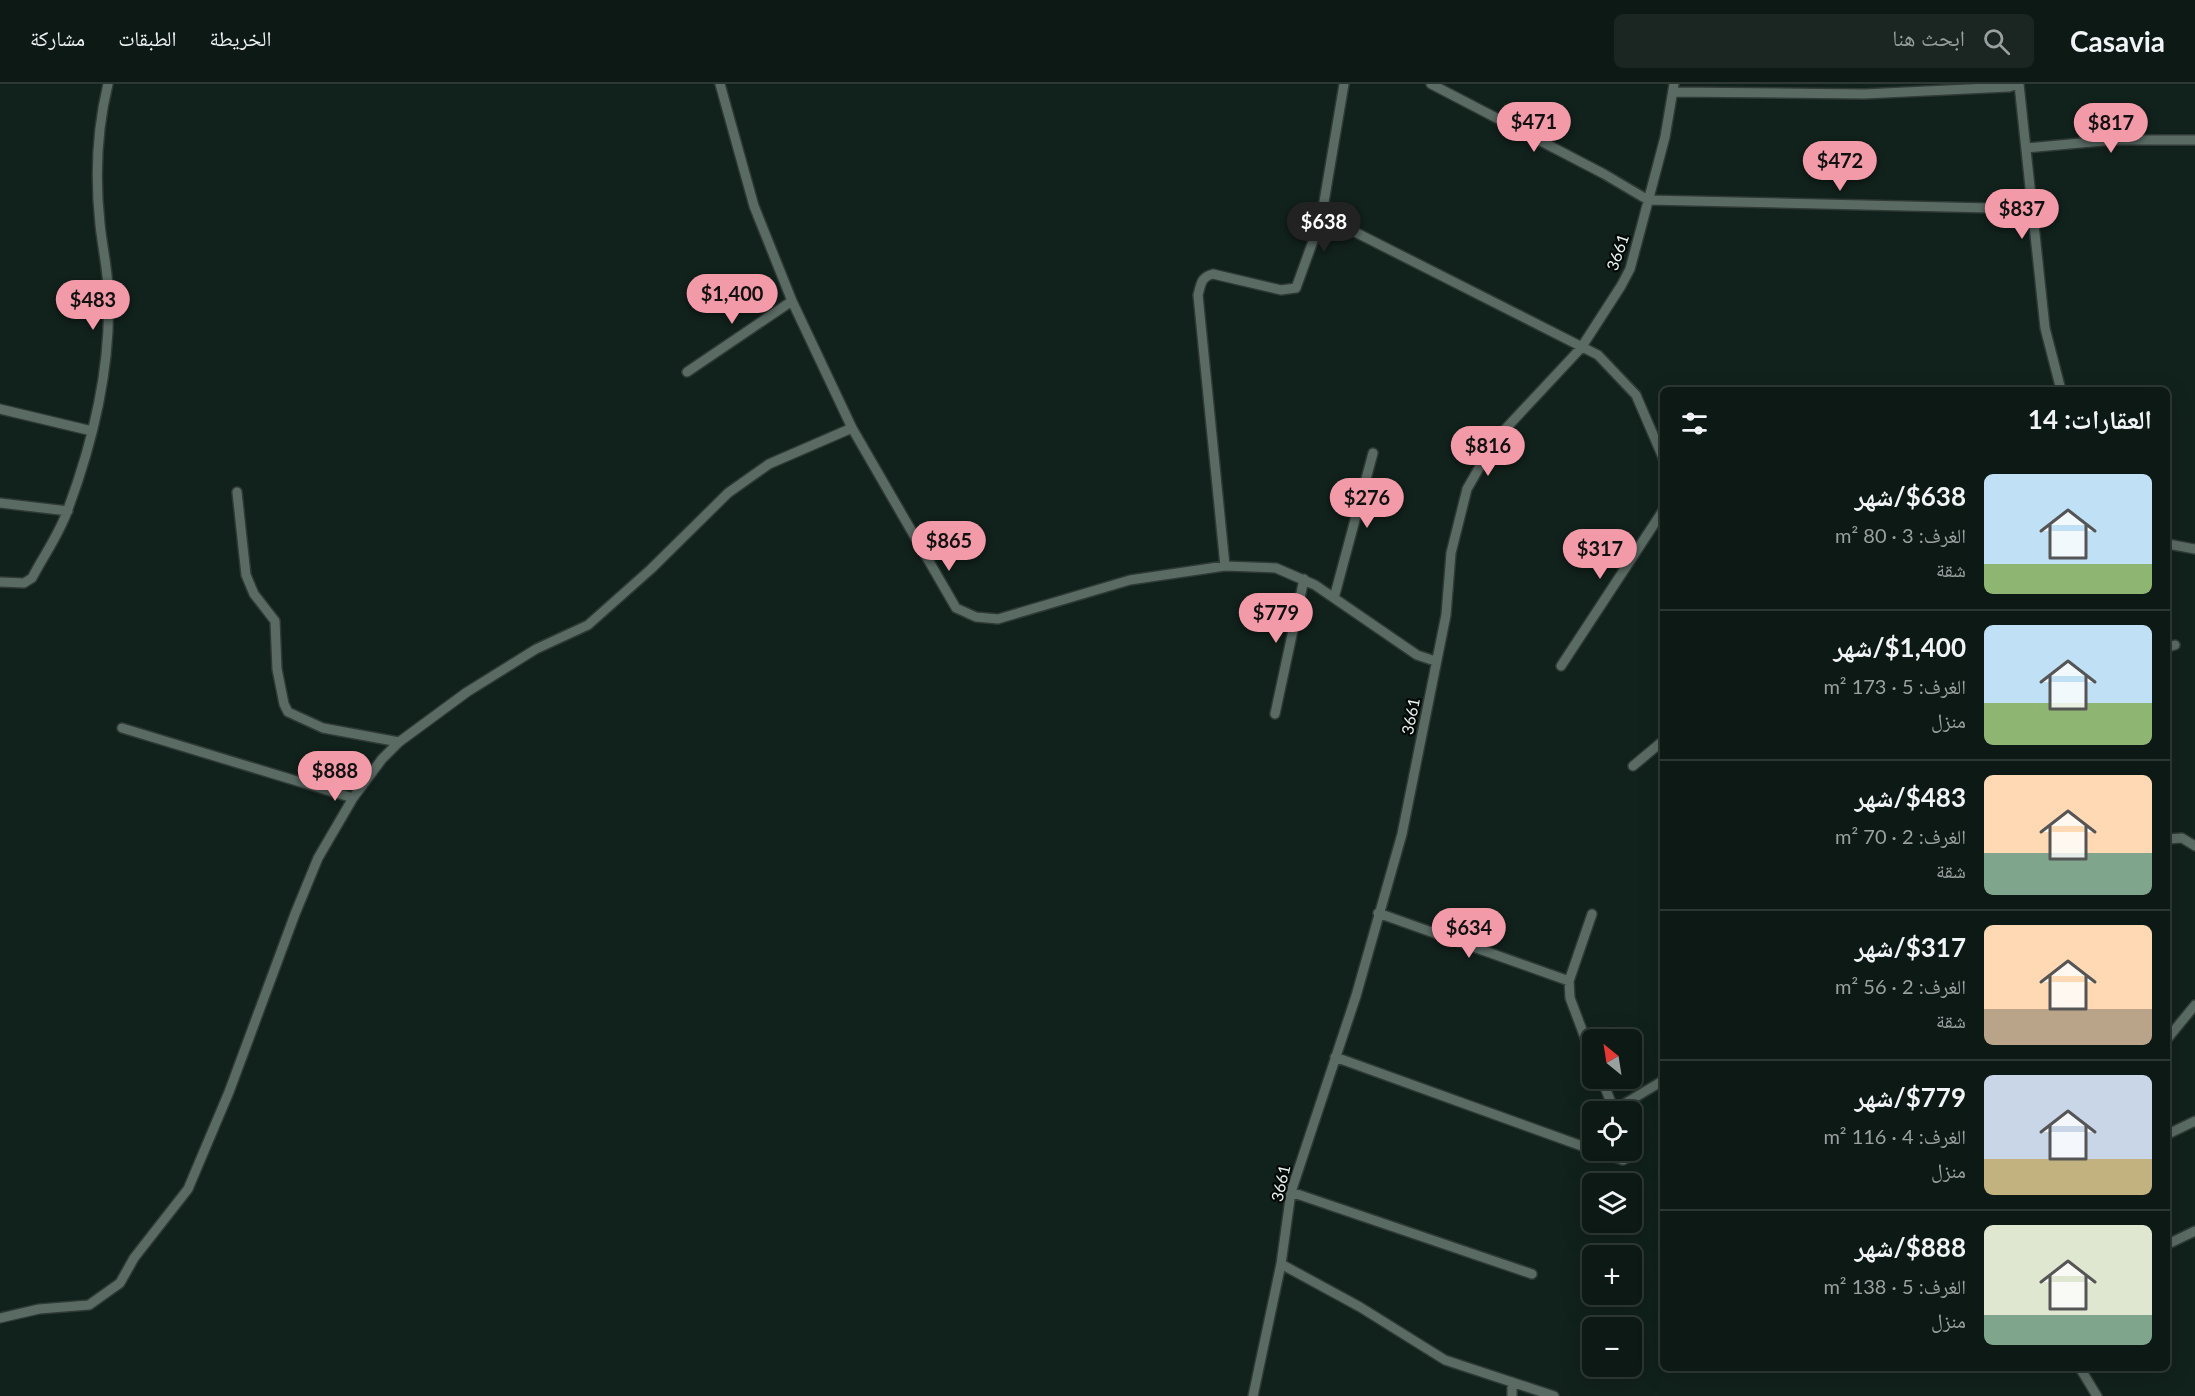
<!DOCTYPE html>
<html lang="ar">
<meta charset="utf-8">
<style>
body{margin:0;font-family:Lato,"Noto Naskh Arabic",sans-serif;background:#1b2622;color:#f1f3f6;direction:rtl;height:100vh;display:flex;flex-direction:column;font-size:22px;white-space:nowrap}
*{box-sizing:border-box;margin:0}
p{font-size:20px;color:#9aa0a0}
.icon{flex:none;width:33px;height:33px;fill:none;stroke:currentColor;stroke-width:2;stroke-linecap:round;stroke-linejoin:round}
.map{position:relative;flex:1;overflow:hidden;direction:ltr}
.drawer{position:absolute;left:1660px;top:303px;width:510px;height:984px;display:flex;flex-direction:column;background:#0d1914;border-radius:9px;box-shadow:0 6px 24px #0002,0 0 0 2px #2d3834;direction:rtl}
.drawer>*{flex:none}
.needle{width:39px;rotate:330deg}
.fabs{position:absolute;left:1582px;top:945px;display:grid;gap:12px}
.fabs a{display:grid;place-items:center;width:60px;height:60px;border-radius:9px;background:#0d1914;box-shadow:0 6px 24px #0002,0 0 0 2px #2d3834;font-size:30px}
.price{position:absolute;translate:-50% -51px;padding:0 14px;border-radius:21px;background:#f39aa8;color:#111;font-size:20px;line-height:39px;filter:drop-shadow(0 2px 3px #0008)}
.price::after{content:'';position:absolute;left:50%;top:36px;width:18px;height:14px;margin-left:-9px;background:inherit;clip-path:polygon(0 0,100% 0,50% 100%)}
.price.current{background:#222;color:#fff}
ul{padding:0;list-style:none}
li{display:flex;align-items:center;gap:18px;height:150px;padding:0 18px}
li+li{border-top:2px solid #2d3834}
li span{display:grid;place-items:center;flex:none;width:168px;height:120px;border-radius:9px;color:#555}
li>.icon{margin-inline-start:auto}
span .icon{width:72px;height:72px;fill:#fffc;stroke-width:1}
li b{font-size:26px}
h2{display:flex;justify-content:space-between;align-items:center;height:72px;padding:0 18px;font-size:26px}
header{display:flex;align-items:center;gap:36px;box-sizing:border-box;height:84px;padding:0 30px;background:#0d1914;border-bottom:2px solid #2d3834}
header strong{font-size:28px}
nav{display:flex;gap:33px;margin-inline-start:auto;font-size:21px}
.search{width:420px;height:54px;background:#1b2622;display:flex;align-items:center;gap:15px;box-sizing:border-box;padding:0 21px;border-radius:9px;color:#9aa0a0;font-size:22px}
.map>svg:first-child{display:block}
</style>
<header>
<strong>Casavia</strong>
<div class="search"><svg class="icon" aria-label="search" viewBox="0 0 24 24"><circle cx="10" cy="10" r="6"/><path d="M15 15l6 6"/></svg>ابحث هنا</div>
<nav><a>الخريطة</a><a>الطبقات</a><a>مشاركة</a></nav>
</header>
<div class="map">
<svg width="2195" height="1312" viewBox="0 0 2195 1312">
<rect width="100%" height="100%" fill="#11211b"/>
<g fill="none" stroke-linecap="round" stroke-linejoin="round">
<defs>
<path id="street" d="M 720,0 L 754,122 L 792,217 L 852,344 L 956,524 L 976,533 L 998,535 L 1130,496 L 1225,482 L 1276,484 L 1315,501 L 1417,571 L 1435,577
M 1431,0 L 1604,90 L 1648,116 L 2032,125
M 2019,0 L 2045,244 L 2061,306
M 1674,8 L 1864,10 L 2009,3 L 2018,0
M 2026,64 L 2113,56 L 2195,56
M 1324,118 L 1344,0
M 687,288 L 792,217
M 0,325 L 92,347
M 237,408 L 246,491 L 254,510 L 275,537 L 277,585 L 284,620 L 288,628 L 323,644 L 399,658
M 0,419 L 68,427
M 2168,460 L 2195,465
M 1225,482 L 1198,211 C 1201,200 1201,193 1213,190 L 1281,206 L 1296,204 L 1317,146 C 1328,140 1335,140 1347,144 L 1598,271 L 1636,311 L 1664,376
M 0,498 L 24,499 L 32,494 C 44,471 60,449 68,425 C 94,355 112,277 108,203 C 107,182 102,161 100,140 C 95,94 97,45 108,0
M 1334,514 L 1373,369
M 2168,563 L 2175,561
M 1561,582 L 1664,425
M 1275,630 L 1304,495
M 122,644 L 353,714
M 1633,682 L 1664,656
M 2168,755 L 2182,754 L 2195,762
M 1378,829 L 1569,897
M 1592,830 L 1569,897 L 1570,914 L 1593,975
M 2168,954 L 2195,921
M 1335,973 L 1593,1066
M 1601,994 L 1615,1028
M 1614,1026 L 1664,996
M 2168,1050 L 2195,1037
M 1596,1066 L 1623,1076 L 1630,1072 L 1632,1066
M 1291,1108 L 1532,1190
M 2168,1160 L 2195,1147
M 1281,1180 L 1360,1223 L 1445,1276 L 1554,1312
M 0,1234 L 39,1225 L 89,1221 L 120,1199 L 134,1174 L 188,1105 L 229,1008 L 295,830 L 318,774 L 353,714 L 382,675 L 399,658 L 467,608 L 536,565 L 588,541 L 651,485 L 728,409 L 769,380 L 852,344
M 2080,1284 L 2097,1312
M 1253,1312 L 1281,1180 L 1291,1108 L 1356,912 L 1402,750 L 1446,531 L 1451,469 L 1467,405 L 1495,356 L 1581,264 L 1621,202 L 1630,185 L 1641,144 L 1665,53 L 1674,0
M 1512,1312 L 1512,1298"/>
</defs>
<use href="#street" stroke="#2f3935" stroke-width="12"/>
<use href="#street" stroke="#5a6b64" stroke-width="9"/>
</g>
<g text-anchor="middle" dominant-baseline="central" stroke-width="4.5" stroke-linejoin="round" paint-order="stroke">
<g font-size="16" fill="#e9f3ef" stroke="#040907">
<text transform="translate(1617 168) rotate(-71)">3661</text>
<text transform="translate(1410 632) rotate(-79)">3661</text>
<text transform="translate(1280 1099) rotate(-77)">3661</text>
</g>
</g>
</svg>
<div class="fabs">
<a><svg class="needle" viewBox="-14 -14 28 28"><path d="M0-13l5 13h-10z" fill="#e53935"/><path d="M0 13l5-13h-10z" fill="#9aa0a0"/></svg></a>
<a><svg class="icon" aria-label="locate" viewBox="0 0 24 24"><circle cx="12" cy="12" r="6"/><path d="M12 2v4M12 18v4M2 12h4M18 12h4"/></svg></a>
<a><svg class="icon" aria-label="layers" viewBox="0 0 24 24"><path d="M12 4l9 5-9 5-9-5zM3 14l9 5 9-5"/></svg></a>
<a>+</a>
<a>−</a>
</div>
<b class="price" style="left:1534px;top:69px">$471</b>
<b class="price" style="left:2111px;top:70px">$817</b>
<b class="price" style="left:1840px;top:108px">$472</b>
<b class="price" style="left:2022px;top:156px">$837</b>
<b class="price current" style="left:1324px;top:169px">$638</b>
<b class="price" style="left:732px;top:241px">$1,400</b>
<b class="price" style="left:93px;top:247px">$483</b>
<b class="price" style="left:1488px;top:393px">$816</b>
<b class="price" style="left:1367px;top:445px">$276</b>
<b class="price" style="left:949px;top:488px">$865</b>
<b class="price" style="left:1600px;top:496px">$317</b>
<b class="price" style="left:1276px;top:560px">$779</b>
<b class="price" style="left:335px;top:718px">$888</b>
<b class="price" style="left:1469px;top:875px">$634</b>
<section class="drawer">
<h2>العقارات: 14<svg class="icon" aria-label="filters" viewBox="0 0 24 24"><path d="M4 7h16M4 17h16"/><circle cx="9" cy="7" r="2"/><circle cx="15" cy="17" r="2"/></svg></h2>
<ul>
<li><span style="background:linear-gradient(#bfe0f5 75%,#8fb573 0)"><svg class="icon" aria-label="home" viewBox="0 0 24 24"><path d="M3 11l9-7 9 7M6 9v11h12V9"/></svg></span><div><b>$638/شهر</b><p>الغرف: 3 · 80 m²</p><p>شقة</p></div></li>
<li><span style="background:linear-gradient(#bfe0f5 65%,#8fb573 0)"><svg class="icon" aria-label="home" viewBox="0 0 24 24"><path d="M3 11l9-7 9 7M6 9v11h12V9"/></svg></span><div><b>$1,400/شهر</b><p>الغرف: 5 · 173 m²</p><p>منزل</p></div></li>
<li><span style="background:linear-gradient(#ffd9b3 65%,#7fa58c 0)"><svg class="icon" aria-label="home" viewBox="0 0 24 24"><path d="M3 11l9-7 9 7M6 9v11h12V9"/></svg></span><div><b>$483/شهر</b><p>الغرف: 2 · 70 m²</p><p>شقة</p></div></li>
<li><span style="background:linear-gradient(#ffd9b3 70%,#b9a48a 0)"><svg class="icon" aria-label="home" viewBox="0 0 24 24"><path d="M3 11l9-7 9 7M6 9v11h12V9"/></svg></span><div><b>$317/شهر</b><p>الغرف: 2 · 56 m²</p><p>شقة</p></div></li>
<li><span style="background:linear-gradient(#c9d6e8 70%,#c2b280 0)"><svg class="icon" aria-label="home" viewBox="0 0 24 24"><path d="M3 11l9-7 9 7M6 9v11h12V9"/></svg></span><div><b>$779/شهر</b><p>الغرف: 4 · 116 m²</p><p>منزل</p></div></li>
<li><span style="background:linear-gradient(#dfe7d0 75%,#7fa58c 0)"><svg class="icon" aria-label="home" viewBox="0 0 24 24"><path d="M3 11l9-7 9 7M6 9v11h12V9"/></svg></span><div><b>$888/شهر</b><p>الغرف: 5 · 138 m²</p><p>منزل</p></div></li>
</ul>
</section>
</div>
